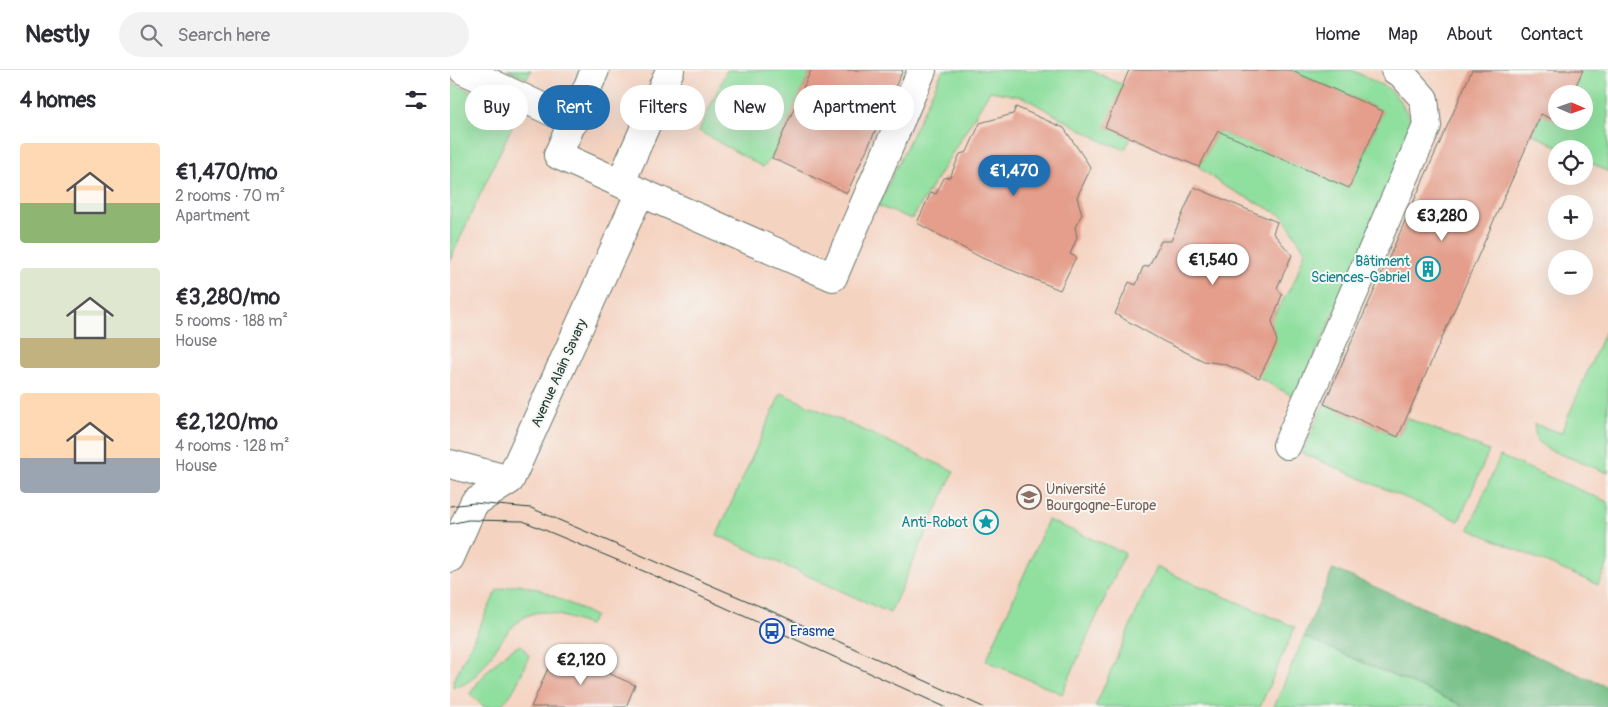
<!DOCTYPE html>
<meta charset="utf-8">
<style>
body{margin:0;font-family:Pangolin,sans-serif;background:#f2f2f3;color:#2b2b33;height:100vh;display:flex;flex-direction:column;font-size:19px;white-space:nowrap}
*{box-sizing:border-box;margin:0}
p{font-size:16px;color:#7c7c81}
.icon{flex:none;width:28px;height:28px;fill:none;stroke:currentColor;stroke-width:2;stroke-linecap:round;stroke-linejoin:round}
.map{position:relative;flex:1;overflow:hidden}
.panel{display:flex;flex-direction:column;background:#fff;width:450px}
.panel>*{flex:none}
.top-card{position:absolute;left:15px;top:15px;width:475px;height:45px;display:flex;gap:10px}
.needle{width:32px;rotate:92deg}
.buttons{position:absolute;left:1098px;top:15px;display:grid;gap:10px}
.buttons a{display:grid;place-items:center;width:45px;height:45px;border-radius:50%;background:#fff;box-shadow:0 5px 20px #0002;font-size:25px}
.price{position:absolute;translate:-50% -42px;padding:0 11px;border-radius:18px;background:#fff;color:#222;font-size:16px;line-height:32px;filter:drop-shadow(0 1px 2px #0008)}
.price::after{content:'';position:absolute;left:50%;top:30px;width:15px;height:11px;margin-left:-8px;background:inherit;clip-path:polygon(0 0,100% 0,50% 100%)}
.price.selected{background:#1f6fb2;color:#fff}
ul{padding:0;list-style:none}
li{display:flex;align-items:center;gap:15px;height:125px;padding:0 20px}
li span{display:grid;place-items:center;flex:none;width:140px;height:100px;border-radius:5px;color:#555}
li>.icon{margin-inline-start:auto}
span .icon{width:60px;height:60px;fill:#fffc;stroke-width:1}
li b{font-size:21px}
h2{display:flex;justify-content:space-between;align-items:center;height:60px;padding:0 20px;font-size:21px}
.pill{padding:0 18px;border-radius:22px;background:#fff;box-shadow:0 5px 20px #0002;font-size:18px;line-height:45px}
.pill.selected{background:#1f6fb2;color:#fff}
header{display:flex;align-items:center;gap:30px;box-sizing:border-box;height:70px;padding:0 25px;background:#fff;border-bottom:1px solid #e1e1e2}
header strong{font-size:24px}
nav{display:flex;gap:28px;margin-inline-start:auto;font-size:18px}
.search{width:350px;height:45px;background:#f2f2f3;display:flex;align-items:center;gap:12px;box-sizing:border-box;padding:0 18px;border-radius:28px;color:#7c7c81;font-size:19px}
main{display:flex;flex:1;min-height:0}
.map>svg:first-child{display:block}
</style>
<header>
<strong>Nestly</strong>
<div class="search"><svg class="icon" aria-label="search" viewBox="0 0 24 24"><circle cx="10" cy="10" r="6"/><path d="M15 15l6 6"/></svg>Search here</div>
<nav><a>Home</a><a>Map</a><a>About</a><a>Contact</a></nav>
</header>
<main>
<section class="panel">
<h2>4 homes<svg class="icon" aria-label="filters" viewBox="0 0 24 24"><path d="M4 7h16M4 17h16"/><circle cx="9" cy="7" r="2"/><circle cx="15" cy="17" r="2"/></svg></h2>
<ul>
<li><span style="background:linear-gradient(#ffd9b3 60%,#8fb573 0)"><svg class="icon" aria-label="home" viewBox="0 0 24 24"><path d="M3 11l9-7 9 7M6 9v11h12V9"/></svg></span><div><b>€1,470/mo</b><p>2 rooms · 70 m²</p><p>Apartment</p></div></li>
<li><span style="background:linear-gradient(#dfe7d0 70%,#c2b280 0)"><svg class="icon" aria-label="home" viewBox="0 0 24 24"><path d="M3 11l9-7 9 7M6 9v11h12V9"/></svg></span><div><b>€3,280/mo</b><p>5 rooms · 188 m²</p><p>House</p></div></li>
<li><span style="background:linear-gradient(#ffd9b3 65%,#9aa5b1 0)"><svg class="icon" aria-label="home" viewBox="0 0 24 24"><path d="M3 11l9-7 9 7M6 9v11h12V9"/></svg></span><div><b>€2,120/mo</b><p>4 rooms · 128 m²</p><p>House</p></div></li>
</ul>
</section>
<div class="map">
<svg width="1158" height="637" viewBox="0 0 1158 637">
<rect width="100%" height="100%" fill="#f6f6f2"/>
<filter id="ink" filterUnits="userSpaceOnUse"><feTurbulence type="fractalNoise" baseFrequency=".02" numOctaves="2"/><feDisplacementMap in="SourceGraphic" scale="10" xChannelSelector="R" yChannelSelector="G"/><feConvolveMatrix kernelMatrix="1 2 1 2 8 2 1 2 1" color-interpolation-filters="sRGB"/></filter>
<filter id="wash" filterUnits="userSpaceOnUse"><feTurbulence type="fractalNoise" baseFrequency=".0096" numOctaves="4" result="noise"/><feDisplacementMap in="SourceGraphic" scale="20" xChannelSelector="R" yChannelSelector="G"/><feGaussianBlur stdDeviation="1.12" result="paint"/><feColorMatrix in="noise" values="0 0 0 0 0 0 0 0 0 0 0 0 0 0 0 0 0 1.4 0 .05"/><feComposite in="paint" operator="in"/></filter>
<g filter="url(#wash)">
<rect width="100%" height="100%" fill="#f3e7d3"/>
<path fill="#f5d3c1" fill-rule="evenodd" d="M 0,0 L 1158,0 L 1158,637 L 0,637 ZM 1106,24 L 1134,24 L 1134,51 L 1106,51 ZM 1106,79 L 1134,79 L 1134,106 L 1106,106 ZM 1106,134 L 1134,134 L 1134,161 L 1106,161 ZM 1106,189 L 1134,189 L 1134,216 L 1106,216 Z"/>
<path fill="#8fdf9e" stroke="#578e69" d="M 57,0 L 81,0 L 77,8 Z
M 277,0 L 361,0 L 322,88 L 313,97 L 249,61 Z
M 493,0 L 640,0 L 673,15 L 656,57 L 681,68 L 675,79 L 654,72 L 573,27 L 540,21 L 462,149 L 428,136 Z
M 840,0 L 902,0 L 939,19 L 951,32 L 960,49 L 961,71 L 846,328 L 809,308 L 816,259 L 845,210 L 855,181 L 833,146 L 774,116 L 749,97 L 768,61 L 899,117 L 933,41 Z
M 1131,0 L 1158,0 L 1158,102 L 1134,89 L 1134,79 L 1113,79 L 1083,64 L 1092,44 L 1109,52 L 1134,51 L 1134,24 L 1122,24 Z
M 0,12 L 68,43 L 0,190 Z
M 1158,254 L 1158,403 L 1097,379 L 1086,369 L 1084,354 L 1111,363 Z
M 331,323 L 504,401 L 440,543 L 267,465 Z
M 874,334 L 948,367 L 957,348 L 1039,381 L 1009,451 L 852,383 Z
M 1050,386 L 1158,432 L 1158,493 L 1148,515 L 1019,459 Z
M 598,450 L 675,483 L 612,624 L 536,591 Z
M 706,497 L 845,557 L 810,637 L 645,637 Z
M 69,514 L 91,520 L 145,546 L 139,555 C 127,551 103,542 91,542 C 50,544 38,616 3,617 L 4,610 L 47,520 Z
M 854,567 L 1016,637 L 824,637 Z
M 71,575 L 79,586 C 72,601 66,622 53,633 C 48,637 40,637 34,637 L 20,624 C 30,608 53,581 71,575 Z"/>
<path fill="#73be85" stroke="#497e5c" d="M 883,499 L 1158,617 L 1158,637 L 1016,637 L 854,567 Z"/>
<g id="blocks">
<path fill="#e49e8b" d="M 361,0 L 453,0 L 397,123 L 322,88 Z
M 679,0 L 840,0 L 933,41 L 899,118 L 768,61 L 749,97 L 655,57 Z
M 1022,0 L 1133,0 L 1122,24 L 1106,24 L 1106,51 L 1091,44 L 948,367 L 874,334 Z
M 566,37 L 614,58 L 641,98 L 627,127 L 632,144 L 625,157 L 627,168 L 620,184 L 626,187 L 610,220 L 532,188 L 467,153 L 481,122 L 486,124 L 494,108 L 500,107 L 510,84 L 517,82 L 530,53 L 563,44 Z
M 744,117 L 827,152 L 823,163 L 842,185 L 827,218 L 832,225 L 822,251 L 827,272 L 809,308 L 774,294 L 754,291 L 713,271 L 665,244 L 679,212 L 686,215 L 693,197 L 699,196 L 711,171 L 721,171 Z
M 106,580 L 185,615 L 176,637 L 81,637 Z"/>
</g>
</g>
<g filter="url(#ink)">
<use href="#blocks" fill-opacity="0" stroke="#69786c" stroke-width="1"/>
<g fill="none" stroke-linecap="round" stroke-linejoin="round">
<defs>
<path id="minor" d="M 13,0 L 124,52
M 171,112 L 220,0
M 190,122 L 383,207 L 472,0
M 837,375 L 977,56 L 974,29 L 950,2 L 945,0
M 0,394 L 60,410
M 0,488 L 24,433 L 60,410 L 190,122 L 108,85 L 145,0"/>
</defs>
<use href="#minor" stroke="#69786c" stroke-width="30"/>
<use href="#minor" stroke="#fff" stroke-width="28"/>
<path stroke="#1f3d34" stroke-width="1" d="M 0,436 L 24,433 L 81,438 L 328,544 L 533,637
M 0,454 L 18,450 L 73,451 L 203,505 L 495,637"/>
</g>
</g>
<defs>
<symbol id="building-ring" viewBox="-11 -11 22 22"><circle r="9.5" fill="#f6f6f2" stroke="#0f9aa8" stroke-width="1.5"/><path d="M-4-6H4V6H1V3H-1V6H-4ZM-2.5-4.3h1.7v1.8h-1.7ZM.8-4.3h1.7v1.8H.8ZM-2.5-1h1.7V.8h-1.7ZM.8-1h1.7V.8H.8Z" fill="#0f9aa8"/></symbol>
<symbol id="university-ring" viewBox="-11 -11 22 22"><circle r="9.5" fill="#f6f6f2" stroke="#8d6e63" stroke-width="1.5"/><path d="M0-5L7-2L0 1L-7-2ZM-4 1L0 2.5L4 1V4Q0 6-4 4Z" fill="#8d6e63"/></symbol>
<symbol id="sight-ring" viewBox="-11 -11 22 22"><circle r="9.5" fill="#f6f6f2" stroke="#0f9aa8" stroke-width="1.5"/><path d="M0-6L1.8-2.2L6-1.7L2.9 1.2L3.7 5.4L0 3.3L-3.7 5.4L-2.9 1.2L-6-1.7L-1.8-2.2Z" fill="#0f9aa8"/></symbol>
<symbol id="bus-ring" viewBox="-11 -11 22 22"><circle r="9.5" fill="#f6f6f2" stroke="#1a4fb4" stroke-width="1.5"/><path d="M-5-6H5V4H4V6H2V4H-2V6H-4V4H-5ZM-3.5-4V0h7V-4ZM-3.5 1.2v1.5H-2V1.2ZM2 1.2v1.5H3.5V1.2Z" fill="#1a4fb4"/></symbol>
</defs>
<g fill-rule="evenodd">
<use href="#building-ring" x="964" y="185" width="28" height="28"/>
<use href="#university-ring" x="565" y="413" width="28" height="28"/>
<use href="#sight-ring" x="522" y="438" width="28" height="28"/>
<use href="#bus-ring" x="308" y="547" width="28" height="28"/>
</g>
<g text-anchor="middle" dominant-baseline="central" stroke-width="4" stroke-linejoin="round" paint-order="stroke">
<g font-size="14" fill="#0d838f" stroke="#f6f6f2" text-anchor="end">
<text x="960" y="191">Bâtiment<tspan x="960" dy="16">Sciences-Gabriel</tspan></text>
<text x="518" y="452">Anti-Robot</text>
</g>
<g font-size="14" fill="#1f3d34" stroke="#f6f6f2">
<text transform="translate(109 303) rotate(-66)">Avenue Alain Savary</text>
</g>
<g font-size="14" fill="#785e54" stroke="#f6f6f2" text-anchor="start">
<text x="596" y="419">Université<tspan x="596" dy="16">Bourgogne-Europe</tspan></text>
</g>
<g font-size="14" fill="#164399" stroke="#f6f6f2" text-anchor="start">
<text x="340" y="561">Erasme</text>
</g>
</g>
</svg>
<div class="buttons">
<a><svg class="needle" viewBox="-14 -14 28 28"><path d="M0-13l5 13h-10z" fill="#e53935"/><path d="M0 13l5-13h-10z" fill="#7c7c81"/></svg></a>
<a><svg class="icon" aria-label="locate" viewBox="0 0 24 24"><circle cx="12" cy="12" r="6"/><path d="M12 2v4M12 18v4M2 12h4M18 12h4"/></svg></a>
<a>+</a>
<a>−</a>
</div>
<b class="price selected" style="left:564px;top:127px">€1,470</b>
<b class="price" style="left:992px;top:172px">€3,280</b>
<b class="price" style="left:763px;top:216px">€1,540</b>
<b class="price" style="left:131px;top:616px">€2,120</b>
<div class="top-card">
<a class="pill">Buy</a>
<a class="pill selected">Rent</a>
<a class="pill">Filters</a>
<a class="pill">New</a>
<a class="pill">Apartment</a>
</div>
</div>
</main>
